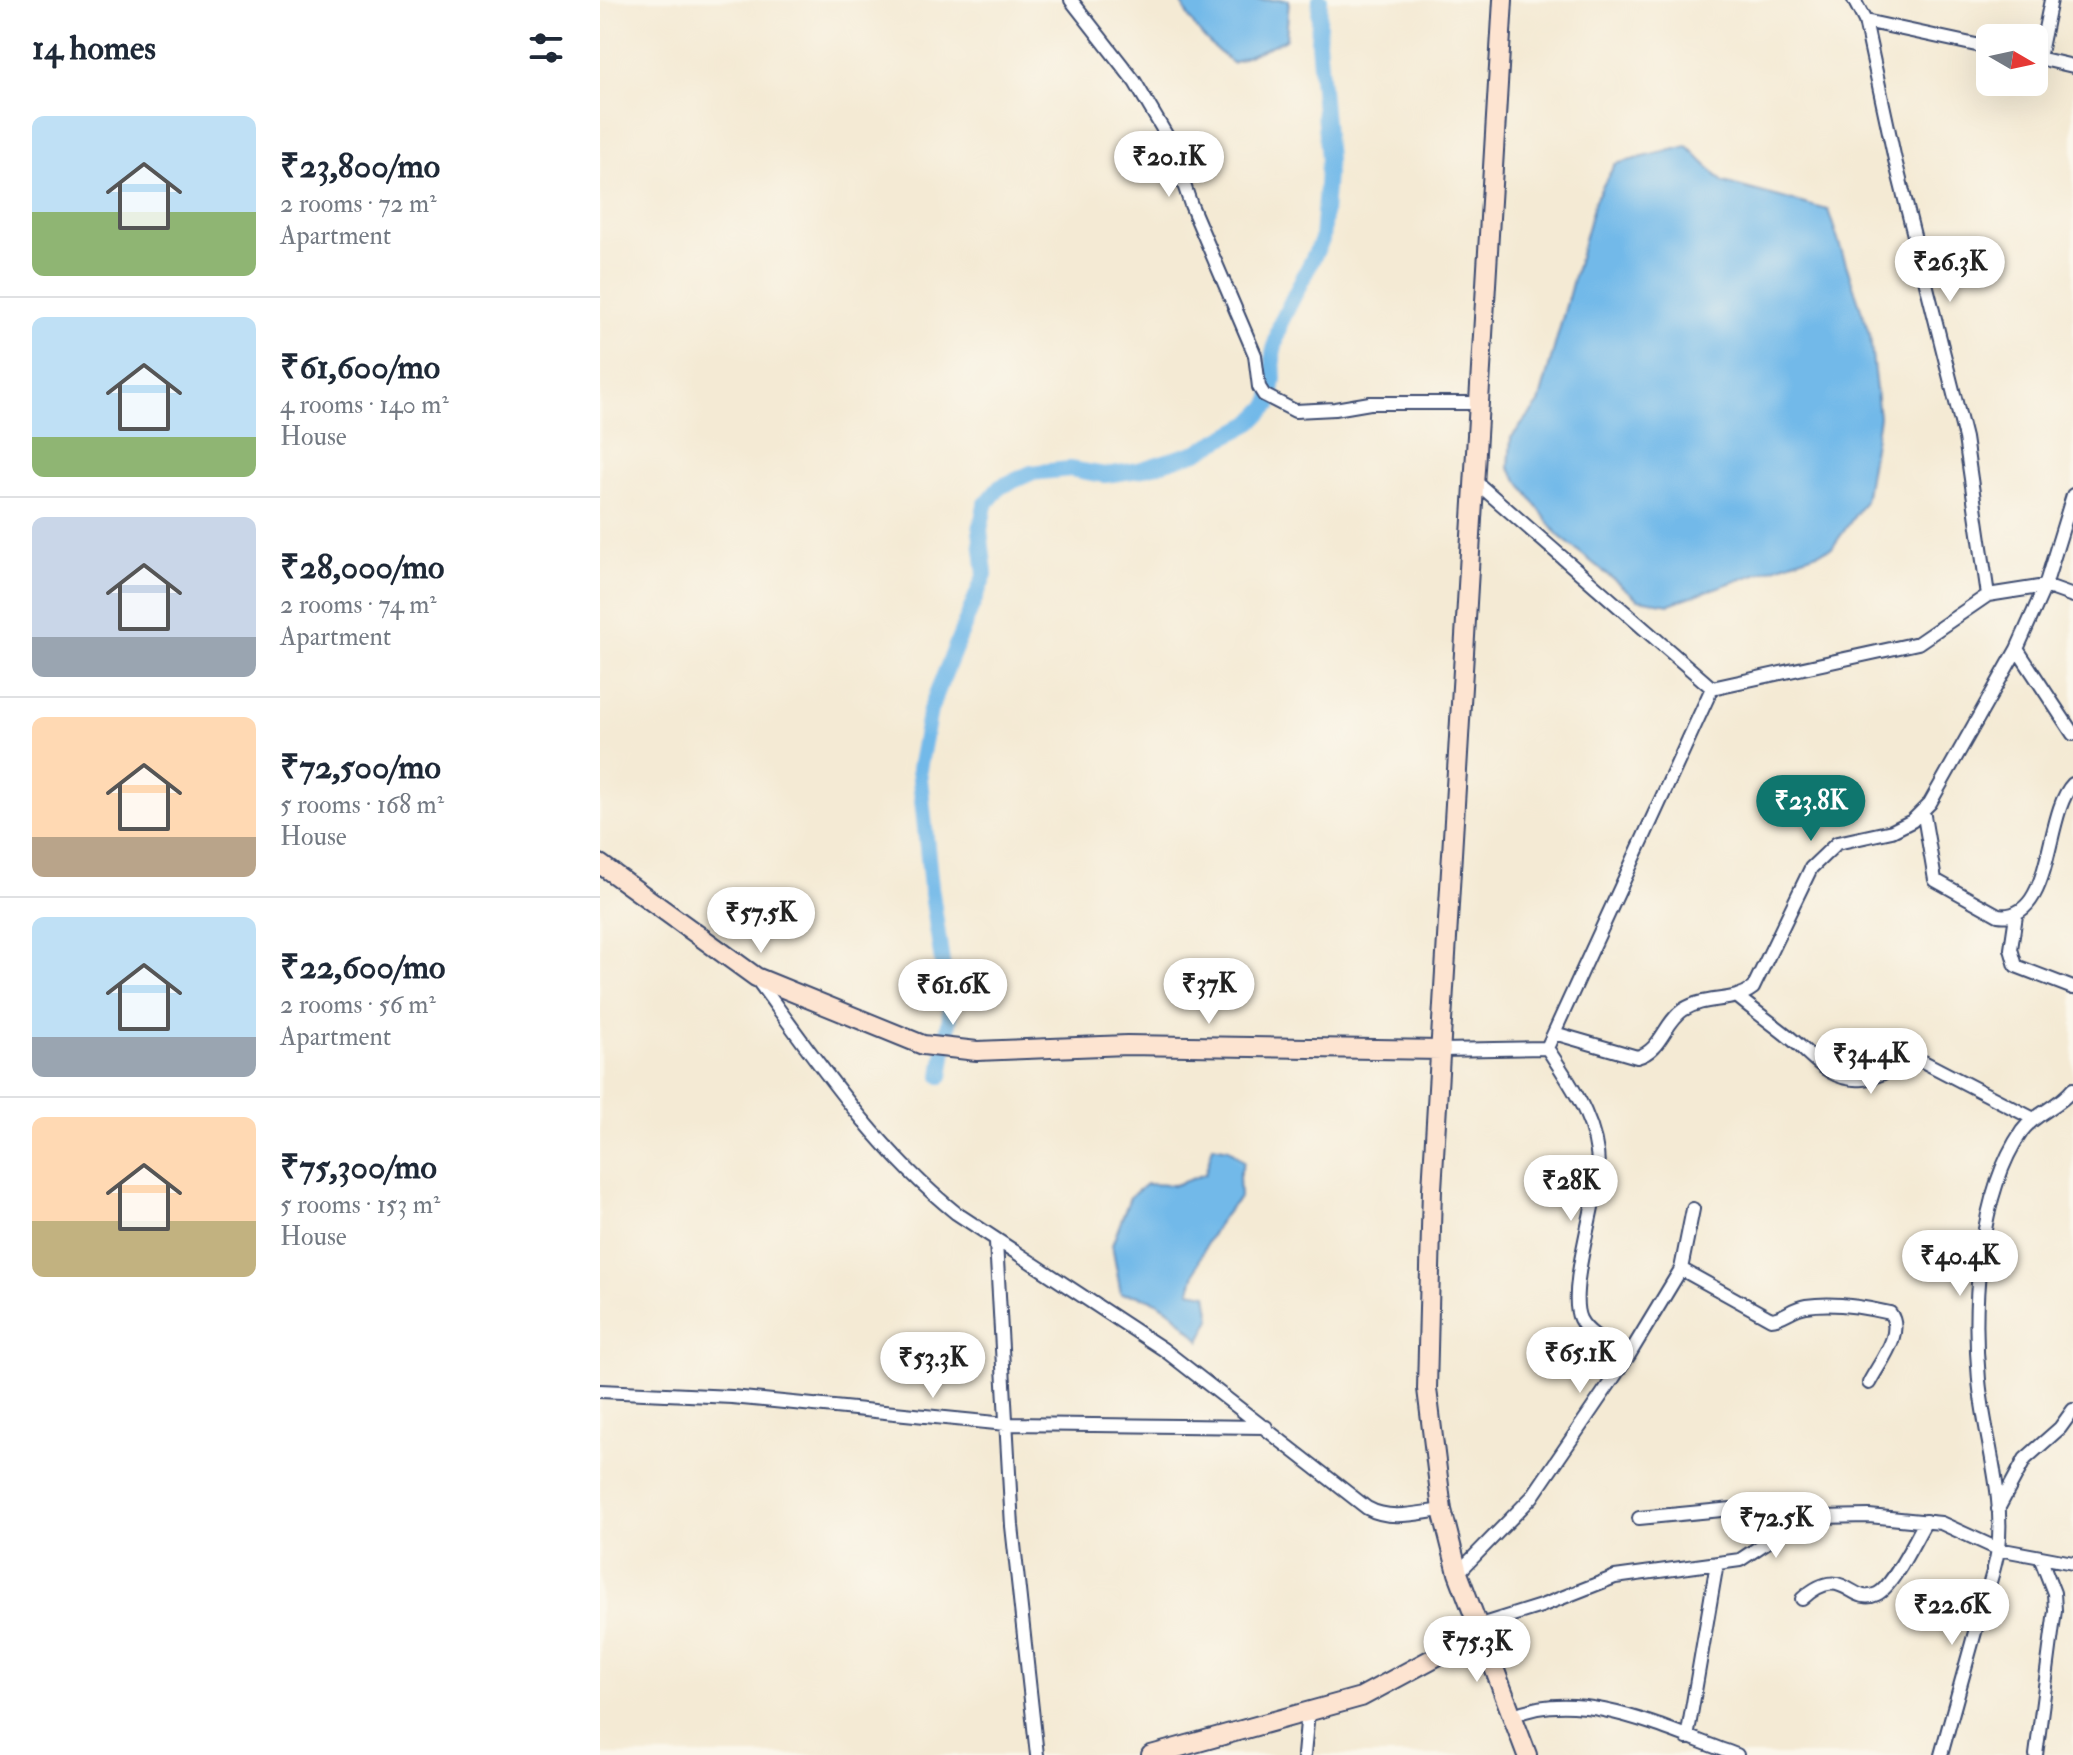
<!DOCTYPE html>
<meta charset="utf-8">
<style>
body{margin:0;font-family:"IM FELL Double Pica",serif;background:#f2f2f3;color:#1f2937;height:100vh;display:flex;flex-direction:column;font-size:30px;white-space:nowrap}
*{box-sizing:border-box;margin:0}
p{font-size:26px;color:#747a83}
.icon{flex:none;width:44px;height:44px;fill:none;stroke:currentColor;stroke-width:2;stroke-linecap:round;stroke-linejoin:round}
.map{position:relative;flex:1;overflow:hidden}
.details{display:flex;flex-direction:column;background:#fff;width:600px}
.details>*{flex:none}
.needle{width:52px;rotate:99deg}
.buttons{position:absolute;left:1376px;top:24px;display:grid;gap:16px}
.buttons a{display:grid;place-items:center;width:72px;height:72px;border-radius:12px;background:#fff;box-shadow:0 8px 32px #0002;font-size:40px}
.price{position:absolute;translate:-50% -68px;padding:0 18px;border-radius:28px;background:#fff;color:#222;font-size:26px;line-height:52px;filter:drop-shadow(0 2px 4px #0008)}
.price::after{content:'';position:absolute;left:50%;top:48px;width:24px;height:18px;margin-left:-12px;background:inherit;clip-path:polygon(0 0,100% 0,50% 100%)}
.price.current{background:#0f766e;color:#fff}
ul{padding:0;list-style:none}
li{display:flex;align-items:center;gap:24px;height:200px;padding:0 32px}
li+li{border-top:2px solid #e0e1e3}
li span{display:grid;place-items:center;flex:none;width:224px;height:160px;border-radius:12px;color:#555}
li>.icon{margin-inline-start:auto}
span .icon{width:96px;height:96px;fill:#fffc;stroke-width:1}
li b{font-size:34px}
h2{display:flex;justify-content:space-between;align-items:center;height:96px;padding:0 32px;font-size:34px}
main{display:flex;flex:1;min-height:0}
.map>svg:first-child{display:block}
</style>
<main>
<section class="details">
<h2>14 homes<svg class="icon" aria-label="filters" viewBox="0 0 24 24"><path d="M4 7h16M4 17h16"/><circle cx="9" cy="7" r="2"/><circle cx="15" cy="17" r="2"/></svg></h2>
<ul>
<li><span style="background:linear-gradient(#bfe0f5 60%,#8fb573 0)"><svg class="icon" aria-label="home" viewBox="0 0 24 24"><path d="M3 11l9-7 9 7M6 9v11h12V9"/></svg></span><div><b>₹23,800/mo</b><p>2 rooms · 72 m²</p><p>Apartment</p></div></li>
<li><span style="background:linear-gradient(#bfe0f5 75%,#8fb573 0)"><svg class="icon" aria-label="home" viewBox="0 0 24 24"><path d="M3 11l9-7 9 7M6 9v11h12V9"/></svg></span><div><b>₹61,600/mo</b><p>4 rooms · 140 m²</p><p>House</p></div></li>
<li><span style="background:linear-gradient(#c9d6e8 75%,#9aa5b1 0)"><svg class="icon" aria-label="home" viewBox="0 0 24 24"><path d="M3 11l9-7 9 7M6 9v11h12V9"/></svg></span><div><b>₹28,000/mo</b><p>2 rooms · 74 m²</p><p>Apartment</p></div></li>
<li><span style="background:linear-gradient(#ffd9b3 75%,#b9a48a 0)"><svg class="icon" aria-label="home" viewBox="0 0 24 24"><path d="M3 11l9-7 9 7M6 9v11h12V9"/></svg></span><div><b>₹72,500/mo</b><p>5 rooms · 168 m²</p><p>House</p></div></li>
<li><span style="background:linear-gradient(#bfe0f5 75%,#9aa5b1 0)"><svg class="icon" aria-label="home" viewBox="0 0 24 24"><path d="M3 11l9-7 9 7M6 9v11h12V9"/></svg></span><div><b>₹22,600/mo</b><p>2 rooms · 56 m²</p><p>Apartment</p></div></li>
<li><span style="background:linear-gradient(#ffd9b3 65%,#c2b280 0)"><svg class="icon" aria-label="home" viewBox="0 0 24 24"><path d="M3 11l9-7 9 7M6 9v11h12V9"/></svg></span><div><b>₹75,300/mo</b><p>5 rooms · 153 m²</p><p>House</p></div></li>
</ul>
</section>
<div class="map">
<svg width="1473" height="1755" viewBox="0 0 1473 1755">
<rect width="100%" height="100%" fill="#fbf7ec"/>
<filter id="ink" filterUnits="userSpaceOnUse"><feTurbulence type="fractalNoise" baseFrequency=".0125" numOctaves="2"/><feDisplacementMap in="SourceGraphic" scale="16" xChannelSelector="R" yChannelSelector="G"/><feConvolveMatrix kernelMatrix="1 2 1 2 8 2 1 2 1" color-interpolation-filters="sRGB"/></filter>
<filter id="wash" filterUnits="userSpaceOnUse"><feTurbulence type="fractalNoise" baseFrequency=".006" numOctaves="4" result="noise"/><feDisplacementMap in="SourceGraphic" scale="32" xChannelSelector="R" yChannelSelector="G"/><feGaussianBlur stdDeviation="1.8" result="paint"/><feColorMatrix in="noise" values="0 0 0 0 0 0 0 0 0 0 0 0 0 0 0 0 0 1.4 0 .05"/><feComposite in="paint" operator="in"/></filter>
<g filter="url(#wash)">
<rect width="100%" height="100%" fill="#f4ead4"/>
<path fill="#72b9e9" stroke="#4674a4" stroke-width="2" d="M 581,0 L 689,0 L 686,39 L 632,63 C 610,45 590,28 581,0 Z
M 1087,146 L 1123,182 L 1228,210 L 1270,336 L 1279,417 L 1265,501 L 1232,548 L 1069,604 L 1038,599 L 958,535 L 909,468 L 911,438 L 939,403 L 995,200 L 1015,164 Z
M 613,1146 L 629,1149 L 644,1162 L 639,1176 L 640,1197 C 613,1225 599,1254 590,1291 L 607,1294 L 611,1319 L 600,1341 C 576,1313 559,1295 521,1294 L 512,1245 L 530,1197 L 546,1184 L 575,1185 L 605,1174 Z"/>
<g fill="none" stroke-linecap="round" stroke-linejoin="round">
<path stroke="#72b9e9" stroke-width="16" d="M 341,1076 L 350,1016 L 331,887 L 319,769 L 330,710 L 385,574 L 380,530 L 385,505 L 400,487 L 431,473 L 470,469 L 505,475 L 539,470 L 597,452 L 651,423 L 670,404 L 674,379 L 673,354 L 680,324 L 722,240 L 728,159 L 718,42 L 720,0"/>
</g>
</g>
<g filter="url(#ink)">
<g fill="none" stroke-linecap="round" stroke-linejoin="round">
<defs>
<path id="street" d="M 471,0 L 535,82 L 568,138 L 591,205 L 655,355 L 659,387 L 664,395 L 695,411 L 735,409 L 770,403 L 880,403
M 1254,0 L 1265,21 L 1390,48
M 1265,21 L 1295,160 L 1365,438 L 1388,595
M 1434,57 L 1473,66
M 1439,58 L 1451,0
M 876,482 L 1112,688
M 1417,649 L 1473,734
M 1323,810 L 1335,880 L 1398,915 C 1454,923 1444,813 1473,784
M 1416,915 L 1411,949 L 1416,966 L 1473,988
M 156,978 C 216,1060 276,1149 356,1213 L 563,1349 L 767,1508 C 790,1521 817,1513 842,1510
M 1139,998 C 1157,1013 1176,1026 1194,1041 C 1215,1059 1231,1082 1263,1079 C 1285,1077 1299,1060 1322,1061 L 1434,1119
M 954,1033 L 1037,1057 C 1061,1051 1064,1023 1083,1010 C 1106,995 1132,1004 1153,988 L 1211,868 L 1237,843 L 1292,831 L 1312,821 L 1330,803 L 1417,649 L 1445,586 L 1473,596
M 947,1048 C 971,1085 1000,1124 998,1172 C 996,1205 967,1292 980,1319 C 989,1337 1013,1345 1029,1355
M 841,1050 L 947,1048 L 1112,688 L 1318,643 L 1388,595 L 1445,586 L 1473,495
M 396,1242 L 412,1526 L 437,1755
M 1081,1269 L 1171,1319 C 1184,1318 1192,1308 1206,1306 C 1231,1302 1265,1307 1290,1313 C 1305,1333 1279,1363 1269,1383
M 0,1391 L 132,1397 L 406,1424 L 666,1427
M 1398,1509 L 1425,1459 L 1460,1428 L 1473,1410
M 1039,1518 L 1163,1506 L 1181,1511 L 1197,1522
M 858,1573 L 932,1497 L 1029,1355 L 1081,1269 L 1093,1209
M 1202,1599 C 1244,1561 1250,1607 1277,1594 C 1293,1587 1316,1537 1326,1521
M 877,1626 L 941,1606 L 1015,1577 L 1140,1560 L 1197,1522 L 1219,1517 L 1269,1516 L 1341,1523 L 1398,1549 L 1473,1563
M 912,1716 C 982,1685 1070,1732 1137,1755
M 1087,1738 L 1117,1563
M 704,1755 L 708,1711
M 1341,1755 C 1354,1708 1367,1661 1380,1614 C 1386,1593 1395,1571 1398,1549 C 1405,1493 1384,1436 1379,1380 C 1372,1305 1378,1195 1422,1131 C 1435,1113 1459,1107 1473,1089
M 1436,1755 L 1455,1610 L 1454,1593 L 1440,1557"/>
<path id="secondary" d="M 903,0 L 832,1189 L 827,1389 L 842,1510 L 858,1573 L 927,1755
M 0,864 L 156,977 L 323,1045 L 377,1051 L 527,1045 L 841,1050
M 551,1755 L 761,1697 L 880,1633"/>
</defs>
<use href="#street" stroke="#3c4b70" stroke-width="16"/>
<use href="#secondary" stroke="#3c4b70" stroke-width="22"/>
<use href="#street" stroke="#fff" stroke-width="12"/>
<use href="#secondary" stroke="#fde4d1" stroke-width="18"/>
</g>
</g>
</svg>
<div class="buttons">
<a><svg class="needle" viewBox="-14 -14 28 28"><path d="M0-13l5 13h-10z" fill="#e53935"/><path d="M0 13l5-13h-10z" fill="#747a83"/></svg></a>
</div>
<b class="price" style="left:569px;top:199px">₹20.1K</b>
<b class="price" style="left:1350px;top:304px">₹26.3K</b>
<b class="price current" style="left:1211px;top:843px">₹23.8K</b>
<b class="price" style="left:161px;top:955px">₹57.5K</b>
<b class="price" style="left:609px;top:1026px">₹37K</b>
<b class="price" style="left:353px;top:1027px">₹61.6K</b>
<b class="price" style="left:1271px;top:1096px">₹34.4K</b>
<b class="price" style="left:971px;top:1223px">₹28K</b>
<b class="price" style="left:1360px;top:1298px">₹40.4K</b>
<b class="price" style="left:980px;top:1395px">₹65.1K</b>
<b class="price" style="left:333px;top:1400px">₹53.3K</b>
<b class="price" style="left:1176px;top:1560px">₹72.5K</b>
<b class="price" style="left:1352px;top:1647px">₹22.6K</b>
<b class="price" style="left:877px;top:1684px">₹75.3K</b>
</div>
</main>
